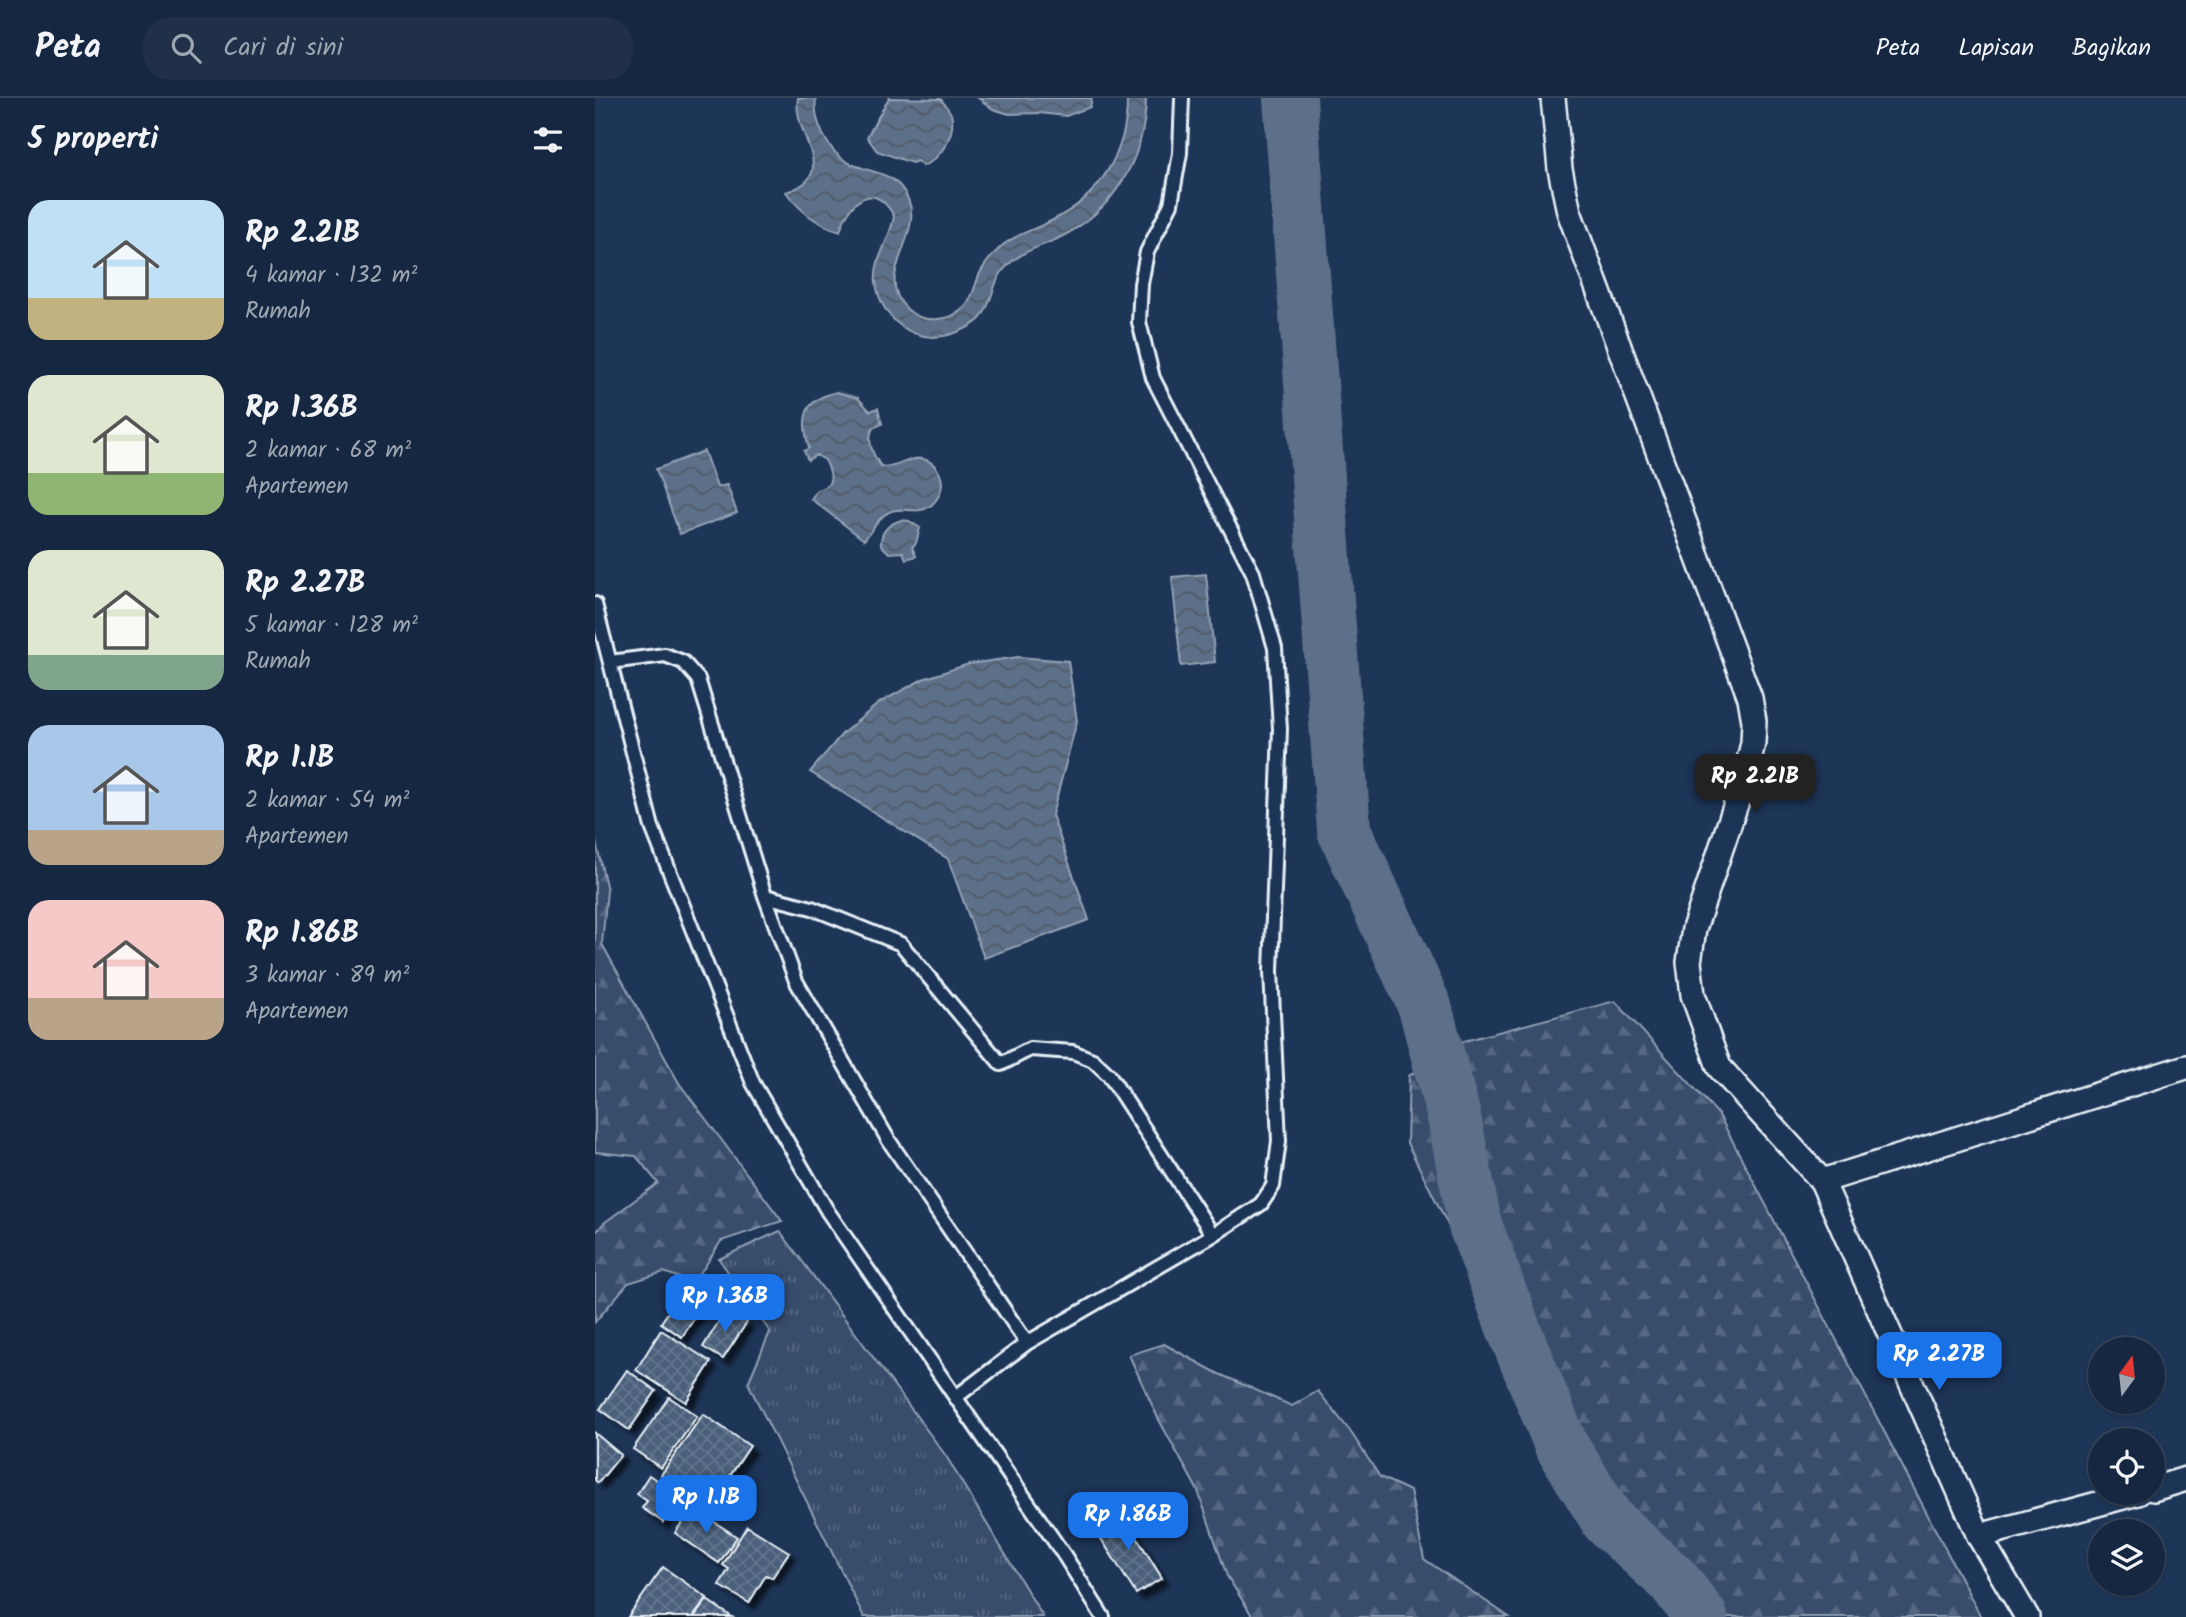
<!DOCTYPE html>
<html lang="id">
<meta charset="utf-8">
<style>
body{margin:0;font-family:Kalam,sans-serif;background:#1f3048;color:#f1f3f6;height:100vh;display:flex;flex-direction:column;font-size:26px;white-space:nowrap}
*{box-sizing:border-box;margin:0}
p{font-size:23px;color:#9ea6b1}
.icon{flex:none;width:38px;height:38px;fill:none;stroke:currentColor;stroke-width:2;stroke-linecap:round;stroke-linejoin:round}
.map{position:relative;flex:1;overflow:hidden}
.details{display:flex;flex-direction:column;background:#162841;width:595px}
.details>*{flex:none}
.needle{width:46px;rotate:15deg}
.fabs{position:absolute;left:1493px;top:1239px;display:grid;gap:14px}
.fabs a{display:grid;place-items:center;width:77px;height:77px;border-radius:50%;background:#162841;box-shadow:0 2px 5px #0004,0 0 0 2px #35445a;font-size:35px}
.price{position:absolute;translate:-50% -60px;padding:0 16px;border-radius:14px;background:#1a73e8;color:#fff;font-size:23px;line-height:46px;filter:drop-shadow(0 2px 4px #0008)}
.price::after{content:'';position:absolute;left:50%;top:42px;width:21px;height:16px;margin-left:-10px;background:inherit;clip-path:polygon(0 0,100% 0,50% 100%)}
.price.current{background:#222;color:#fff}
ul{padding:0;list-style:none}
li{display:flex;align-items:center;gap:21px;height:175px;padding:0 28px}
li span{display:grid;place-items:center;flex:none;width:196px;height:140px;border-radius:21px;color:#555}
li>.icon{margin-inline-start:auto}
span .icon{width:84px;height:84px;fill:#fffc;stroke-width:1}
li b{font-size:30px}
h2{display:flex;justify-content:space-between;align-items:center;height:84px;padding:0 28px;font-size:30px}
header{display:flex;align-items:center;gap:42px;box-sizing:border-box;height:98px;padding:0 35px;background:#162841;border-bottom:2px solid #35445a}
header strong{font-size:33px}
nav{display:flex;gap:38px;margin-inline-start:auto;font-size:24px}
.search{width:490px;height:63px;background:#1f3048;display:flex;align-items:center;gap:18px;box-sizing:border-box;padding:0 24px;border-radius:28px;color:#9ea6b1;font-size:26px}
main{display:flex;flex:1;min-height:0}
.map>svg:first-child{display:block}
</style>
<header>
<strong>Peta</strong>
<div class="search"><svg class="icon" aria-label="search" viewBox="0 0 24 24"><circle cx="10" cy="10" r="6"/><path d="M15 15l6 6"/></svg>Cari di sini</div>
<nav><a>Peta</a><a>Lapisan</a><a>Bagikan</a></nav>
</header>
<main>
<section class="details">
<h2>5 properti<svg class="icon" aria-label="filters" viewBox="0 0 24 24"><path d="M4 7h16M4 17h16"/><circle cx="9" cy="7" r="2"/><circle cx="15" cy="17" r="2"/></svg></h2>
<ul>
<li><span style="background:linear-gradient(#bfe0f5 70%,#c2b280 0)"><svg class="icon" aria-label="home" viewBox="0 0 24 24"><path d="M3 11l9-7 9 7M6 9v11h12V9"/></svg></span><div><b>Rp 2.21B</b><p>4 kamar · 132 m²</p><p>Rumah</p></div></li>
<li><span style="background:linear-gradient(#dfe7d0 70%,#8fb573 0)"><svg class="icon" aria-label="home" viewBox="0 0 24 24"><path d="M3 11l9-7 9 7M6 9v11h12V9"/></svg></span><div><b>Rp 1.36B</b><p>2 kamar · 68 m²</p><p>Apartemen</p></div></li>
<li><span style="background:linear-gradient(#dfe7d0 75%,#7fa58c 0)"><svg class="icon" aria-label="home" viewBox="0 0 24 24"><path d="M3 11l9-7 9 7M6 9v11h12V9"/></svg></span><div><b>Rp 2.27B</b><p>5 kamar · 128 m²</p><p>Rumah</p></div></li>
<li><span style="background:linear-gradient(#a9c7e8 75%,#b9a48a 0)"><svg class="icon" aria-label="home" viewBox="0 0 24 24"><path d="M3 11l9-7 9 7M6 9v11h12V9"/></svg></span><div><b>Rp 1.1B</b><p>2 kamar · 54 m²</p><p>Apartemen</p></div></li>
<li><span style="background:linear-gradient(#f6c9c9 70%,#b9a48a 0)"><svg class="icon" aria-label="home" viewBox="0 0 24 24"><path d="M3 11l9-7 9 7M6 9v11h12V9"/></svg></span><div><b>Rp 1.86B</b><p>3 kamar · 89 m²</p><p>Apartemen</p></div></li>
</ul>
</section>
<div class="map">
<svg width="1591" height="1519" viewBox="0 0 1591 1519">
<defs>
<pattern id="grass-tufts" width="24" height="20" patternUnits="userSpaceOnUse" patternTransform="scale(1.75)"><rect width="24" height="20" fill="#374d6c"/><path d="M3 7l-1-3M5 7V3M7 7l1-3M15 17l-1-3M17 17v-4M19 17l1-3" fill="none" stroke="#546782"/></pattern>
<pattern id="forest-firs" width="22" height="20" patternUnits="userSpaceOnUse" patternTransform="scale(1.75)"><rect width="22" height="20" fill="#374d6c"/><path d="M5 1l3.5 6h-7zM16 11l3.5 6h-7z" fill="#546782"/></pattern>
<pattern id="water-waves" width="16" height="10" patternUnits="userSpaceOnUse" patternTransform="scale(1.75)"><rect width="16" height="10" fill="#5d7089"/><path d="M0 5q4-4 8 0t8 0" fill="none" stroke="#505a66"/></pattern>
<pattern id="building-cross-hatch" width="8" height="8" patternUnits="userSpaceOnUse" patternTransform="scale(1.75)"><rect width="8" height="8" fill="#495e7a"/><path d="M0 0l8 8M0 8l8-8" fill="none" stroke="#63768e"/></pattern>
<filter id="shadow"><feDropShadow dx="6" dy="6" stdDeviation="2" flood-color="#0009"/></filter>
</defs>
<rect width="100%" height="100%" fill="#1d3557"/>
<filter id="ink" filterUnits="userSpaceOnUse"><feTurbulence type="fractalNoise" baseFrequency=".0143" numOctaves="2"/><feDisplacementMap in="SourceGraphic" scale="14" xChannelSelector="R" yChannelSelector="G"/><feConvolveMatrix kernelMatrix="1 2 1 2 8 2 1 2 1" color-interpolation-filters="sRGB"/></filter>
<g filter="url(#ink)">
<path fill="url(#grass-tufts)" stroke="#909fb2" stroke-width="2" d="M 185,1133 L 351,1358 L 448,1519 L 269,1519 L 153,1285 L 175,1234 L 124,1161 Z"/>
<path fill="url(#forest-firs)" stroke="#909fb2" stroke-width="2" d="M 0,740 L 12,792 L 7,846 L 84,985 L 187,1123 L 126,1143 L 109,1170 L 96,1184 L 69,1174 L 33,1185 L 0,1224 L 0,1135 L 9,1125 L 63,1085 L 41,1058 L 0,1054 Z
M 1020,903 L 1124,1017 L 1386,1519 L 1098,1519 L 1072,1468 L 996,1394 L 921,1267 L 912,1194 L 858,1137 L 812,1045 L 814,978 L 858,946 Z
M 569,1246 L 622,1275 L 697,1308 L 723,1293 L 755,1333 L 785,1379 L 815,1393 L 829,1461 L 914,1519 L 658,1519 L 632,1478 L 603,1393 L 563,1320 L 534,1257 Z"/>
<path fill="url(#water-waves)" stroke="#95a4b5" stroke-width="2" d="M 203,0 L 221,0 C 218,23 232,52 252,64 C 269,73 292,73 305,88 C 342,131 273,173 312,211 C 327,226 355,224 370,209 C 378,200 380,186 385,175 C 391,164 399,155 408,147 C 423,135 439,132 456,123 C 504,100 533,54 532,0 L 551,0 C 550,62 518,114 462,141 C 443,150 426,153 411,169 C 397,183 398,206 385,221 C 378,228 366,233 357,236 C 321,248 285,222 281,184 C 278,162 296,141 299,118 C 278,81 255,103 245,133 C 223,127 205,113 191,94 C 248,77 196,36 203,0 Z
M 294,0 L 346,1 C 349,6 354,11 356,16 C 362,36 345,61 328,68 L 322,63 L 317,65 L 282,53 L 272,39 Z
M 383,0 L 497,0 L 495,9 L 471,18 L 444,15 L 414,16 L 398,11 Z
M 242,294 L 263,300 L 275,313 L 283,310 L 287,326 L 278,330 C 271,341 278,358 286,368 C 302,372 313,358 328,361 C 335,362 341,368 344,374 C 352,388 342,409 326,412 C 315,414 305,409 294,414 C 282,420 278,432 269,442 L 216,401 L 222,392 C 240,389 237,375 230,362 L 221,357 L 213,362 L 209,353 L 214,350 C 205,319 209,301 242,294 Z
M 109,353 L 122,389 L 132,387 L 142,415 L 85,436 L 61,371 Z
M 306,422 L 314,423 L 325,430 L 321,445 L 317,449 L 321,458 L 311,461 L 308,454 L 294,455 L 286,447 C 285,433 294,426 306,422 Z
M 611,476 L 620,564 L 586,568 L 577,479 Z
M 423,559 L 473,563 L 482,623 L 457,717 L 494,822 L 389,860 L 353,761 L 215,674 L 247,636 L 284,605 L 328,581 L 374,566 Z"/>
<g fill="none" stroke-linecap="round" stroke-linejoin="round">
<path stroke="#5d7089" stroke-width="54" d="M 695,0 L 749,732 L 830,909 L 859,1019 L 880,1127 L 919,1232 L 966,1347 L 1013,1423 L 1078,1482 L 1106,1519"/>
</g>
<path fill="url(#building-cross-hatch)" stroke="#e8f1f8" stroke-width="2" filter="url(#shadow)" d="M 93,1184 L 114,1198 L 87,1239 L 66,1225 Z
M 131,1212 L 152,1224 L 128,1261 L 108,1249 Z
M 66,1232 L 116,1264 L 91,1304 L 41,1272 Z
M 32,1272 L 61,1293 L 34,1332 L 5,1311 Z
M 74,1299 L 102,1318 L 66,1370 L 38,1351 Z
M 108,1316 L 155,1348 L 112,1412 L 93,1399 L 99,1390 L 87,1382 L 81,1387 L 66,1377 Z
M 0,1335 L 26,1357 L 3,1385 L 0,1382 Z
M 54,1377 L 91,1402 L 83,1414 L 77,1410 L 68,1424 L 47,1410 L 52,1403 L 42,1396 Z
M 97,1409 L 142,1439 L 124,1465 L 80,1435 Z
M 525,1412 L 567,1480 L 541,1496 L 498,1428 Z
M 152,1428 L 194,1454 L 177,1480 L 171,1477 L 154,1505 L 124,1487 L 134,1471 L 128,1467 Z
M 68,1469 L 112,1500 L 98,1519 L 33,1519 Z
M 112,1502 L 137,1519 L 99,1519 Z"/>
<g fill="none" stroke-linecap="round" stroke-linejoin="round">
<defs>
<path id="lane" d="M 0,506 L 57,729 L 158,985 L 233,1114 L 469,1457 L 508,1519
M 15,564 L 70,557 L 88,564 L 103,581 L 170,798 L 201,883 L 294,1043 L 432,1245
M 170,798 L 217,810 L 306,846 L 406,966 L 435,951 L 478,954 L 498,962 L 514,977 L 618,1137
M 361,1299 L 432,1245 L 618,1137 L 666,1106 L 678,1088 L 684,1043 L 676,873 L 685,631 L 680,550 L 658,475 L 558,280 L 544,224 L 546,186 L 552,154 L 576,106 L 585,55 L 587,0"/>
<path id="street" d="M 958,0 L 965,71 L 974,114 L 1155,600 L 1159,623 L 1158,645 L 1150,679 L 1099,831 L 1094,864 L 1098,897 L 1124,969 L 1227,1083 L 1591,969
M 1227,1083 L 1384,1438 L 1432,1519
M 1558,1391 L 1591,1381
M 1384,1438 L 1543,1395"/>
</defs>
<use href="#lane" stroke="#e8f1f8" stroke-width="18"/>
<use href="#street" stroke="#e8f1f8" stroke-width="28"/>
<use href="#lane" stroke="#1d3557" stroke-width="12"/>
<use href="#street" stroke="#1d3557" stroke-width="23"/>
</g>
</g>
</svg>
<div class="fabs">
<a><svg class="needle" viewBox="-14 -14 28 28"><path d="M0-13l5 13h-10z" fill="#e53935"/><path d="M0 13l5-13h-10z" fill="#9ea6b1"/></svg></a>
<a><svg class="icon" aria-label="locate" viewBox="0 0 24 24"><circle cx="12" cy="12" r="6"/><path d="M12 2v4M12 18v4M2 12h4M18 12h4"/></svg></a>
<a><svg class="icon" aria-label="layers" viewBox="0 0 24 24"><path d="M12 4l9 5-9 5-9-5zM3 14l9 5 9-5"/></svg></a>
</div>
<b class="price current" style="left:1160px;top:716px">Rp 2.21B</b>
<b class="price" style="left:130px;top:1236px">Rp 1.36B</b>
<b class="price" style="left:1344px;top:1294px">Rp 2.27B</b>
<b class="price" style="left:111px;top:1437px">Rp 1.1B</b>
<b class="price" style="left:533px;top:1454px">Rp 1.86B</b>
</div>
</main>
